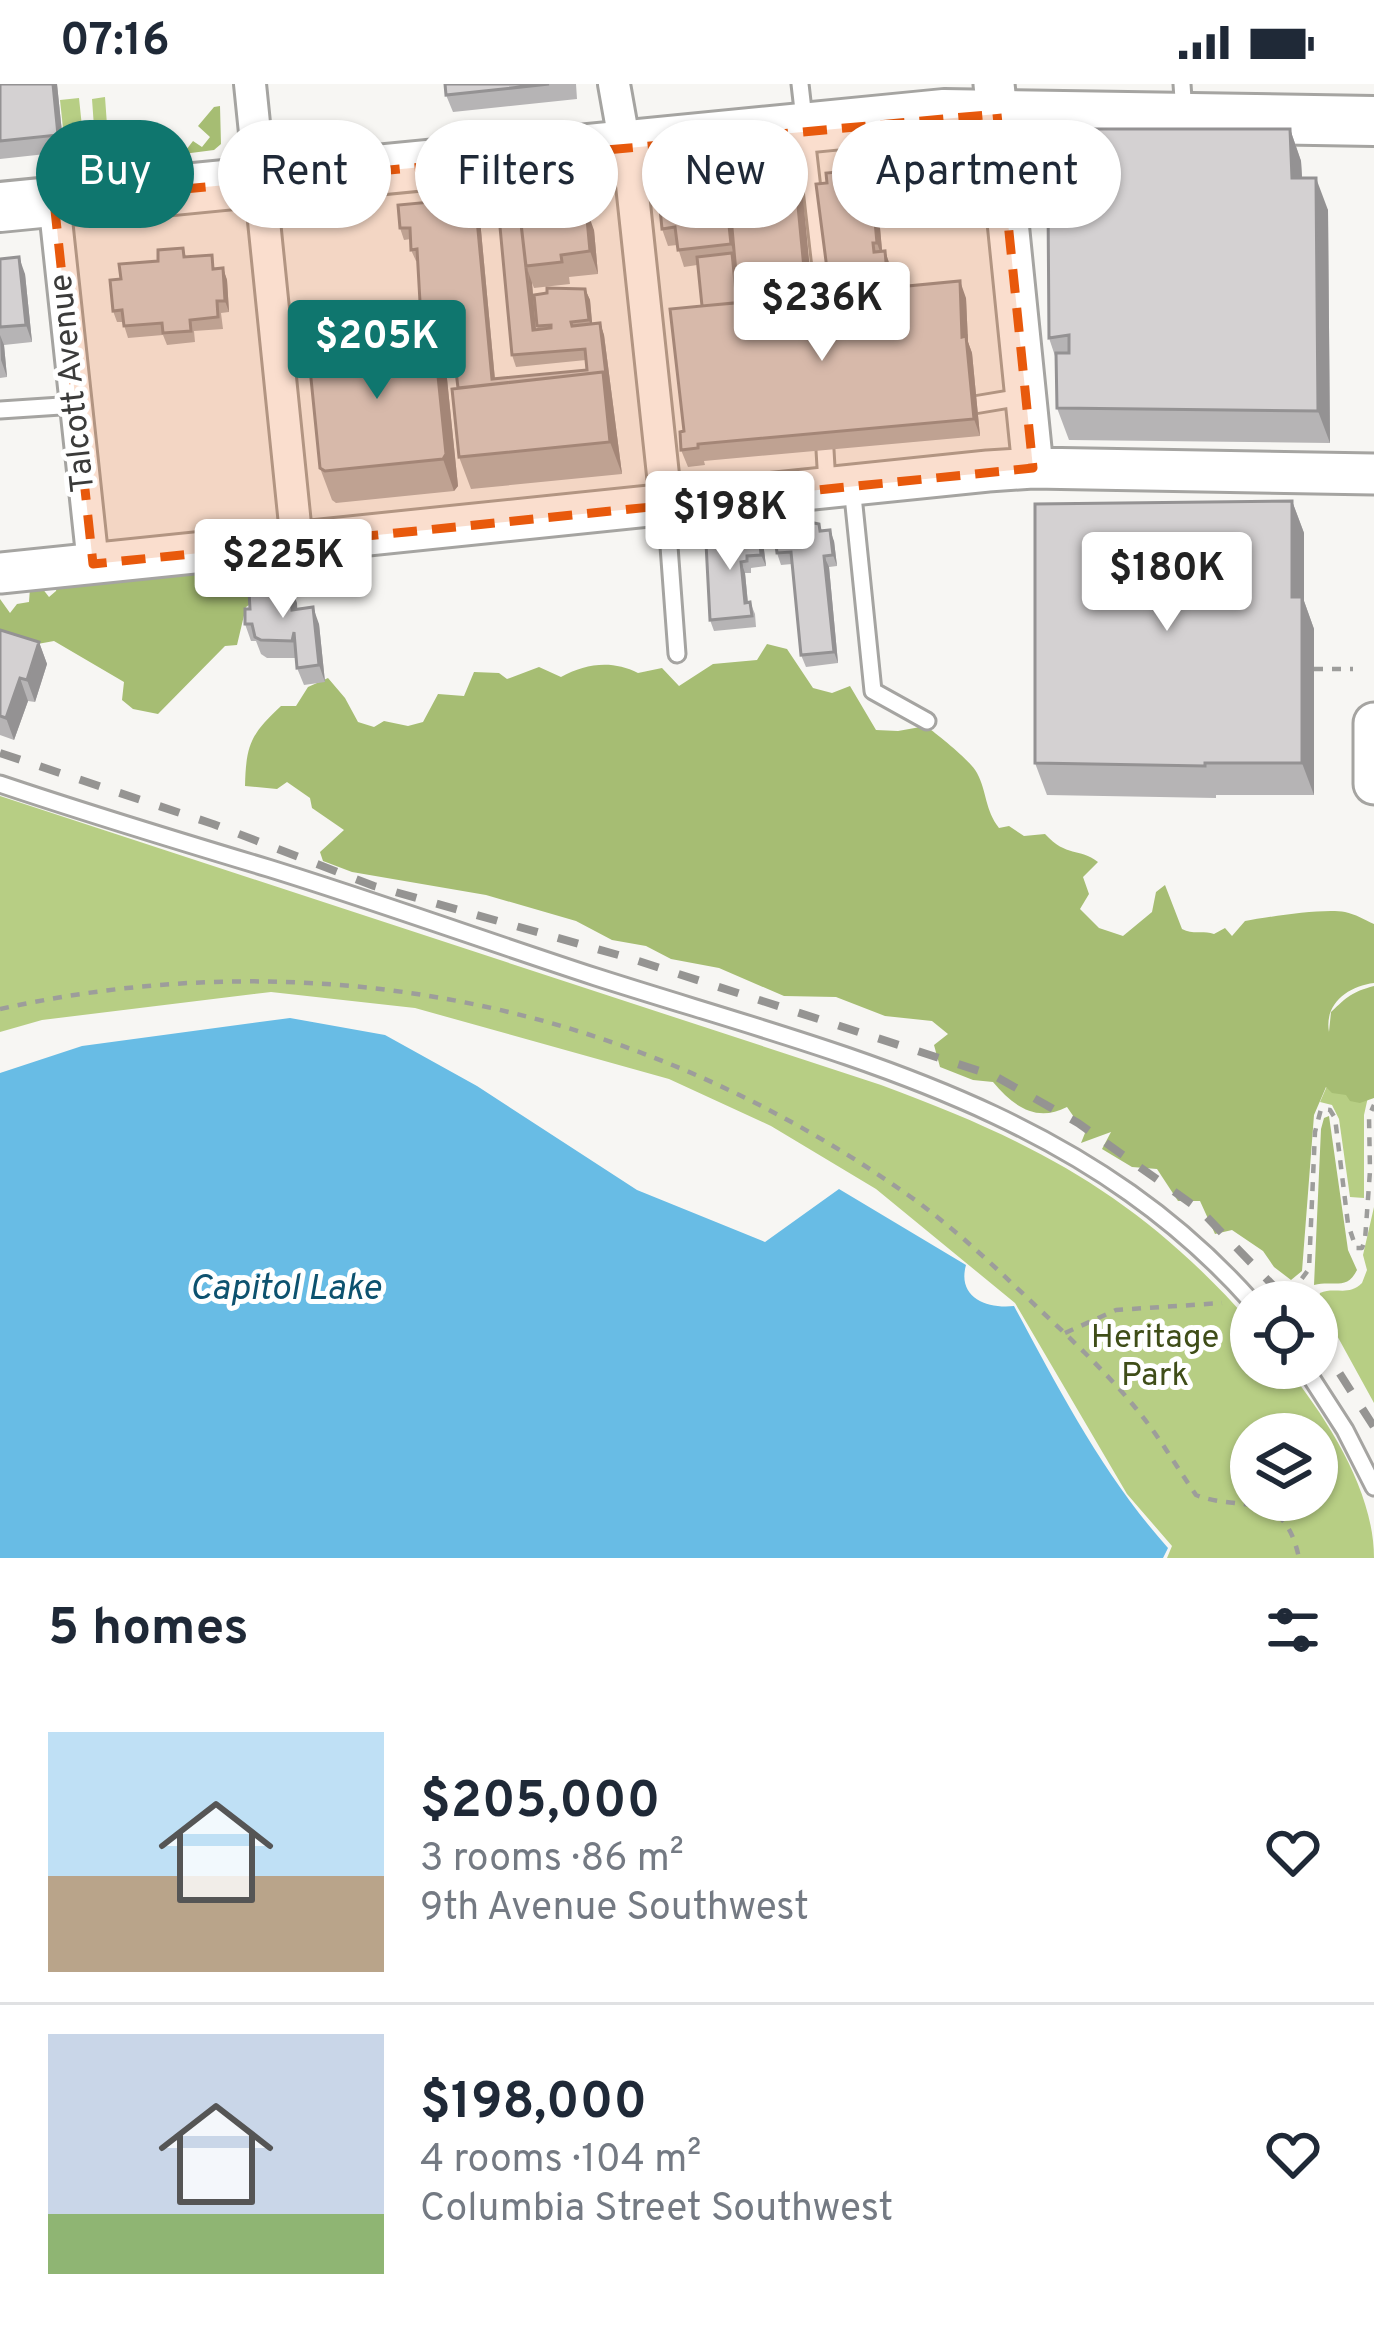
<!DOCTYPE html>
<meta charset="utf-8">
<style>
body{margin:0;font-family:Overpass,sans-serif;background:#f2f2f3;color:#1f2937;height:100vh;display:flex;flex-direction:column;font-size:45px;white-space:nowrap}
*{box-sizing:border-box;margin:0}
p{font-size:39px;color:#747a83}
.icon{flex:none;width:66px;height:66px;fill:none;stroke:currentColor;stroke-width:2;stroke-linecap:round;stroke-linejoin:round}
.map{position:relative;height:1474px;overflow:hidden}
.drawer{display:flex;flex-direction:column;background:#fff;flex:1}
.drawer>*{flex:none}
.guide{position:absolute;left:36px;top:36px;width:1302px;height:108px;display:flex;gap:24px}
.buttons{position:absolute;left:1230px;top:1197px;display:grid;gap:24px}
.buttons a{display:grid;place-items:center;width:108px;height:108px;border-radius:50%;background:#fff;box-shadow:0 3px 9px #0004;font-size:60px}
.price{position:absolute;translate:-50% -102px;padding:0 27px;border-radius:12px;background:#fff;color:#222;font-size:39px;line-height:78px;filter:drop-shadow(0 3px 6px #0008)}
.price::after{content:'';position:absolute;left:50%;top:72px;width:36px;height:27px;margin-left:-18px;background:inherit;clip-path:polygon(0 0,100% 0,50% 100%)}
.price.selected{background:#0f766e;color:#fff}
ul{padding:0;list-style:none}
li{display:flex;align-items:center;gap:36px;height:300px;padding:0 48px}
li+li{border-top:3px solid #e0e1e3}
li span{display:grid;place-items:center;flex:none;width:336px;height:240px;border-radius:0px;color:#555}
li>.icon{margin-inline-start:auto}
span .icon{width:144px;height:144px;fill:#fffc;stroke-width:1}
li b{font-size:51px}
h2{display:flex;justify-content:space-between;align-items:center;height:144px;padding:0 48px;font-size:51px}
.chip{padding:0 42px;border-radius:54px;background:#fff;box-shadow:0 3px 9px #0004;font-size:42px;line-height:108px}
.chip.selected{background:#0f766e;color:#fff}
.status{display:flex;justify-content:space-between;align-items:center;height:84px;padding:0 60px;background:#fff;direction:ltr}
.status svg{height:33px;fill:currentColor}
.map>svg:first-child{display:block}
</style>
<div class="status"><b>07:16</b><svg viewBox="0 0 49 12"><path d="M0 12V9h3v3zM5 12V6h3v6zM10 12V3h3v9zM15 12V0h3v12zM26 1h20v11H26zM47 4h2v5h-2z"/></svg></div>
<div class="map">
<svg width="1374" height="1474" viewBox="0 0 1374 1474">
<rect width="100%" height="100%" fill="#f7f6f3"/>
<path fill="#b7ce84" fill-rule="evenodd" d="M 105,13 L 107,41 L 144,72 L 154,62 L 163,69 L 172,59 L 183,70 L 132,75 L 94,43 L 92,15 Z
M 79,14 L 84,62 L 65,63 L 60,16 Z
M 0,712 L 881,1001 C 1036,1058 1140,1113 1251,1239 L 1251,1284 L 1287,1284 C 1328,1336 1374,1407 1374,1474 L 1167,1474 L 1172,1462 L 1127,1410 L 1015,1219 L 876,1105 L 771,1042 L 669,995 L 415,924 L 271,908 L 42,936 L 0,948 ZM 1251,1350 L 1317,1350 L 1317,1416 L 1251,1416 Z
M 1327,1002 L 1368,1013 L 1364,1031 L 1364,1114 L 1350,1113 L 1339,1035 L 1332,1021 L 1320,1018 Z
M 1374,1123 L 1374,1319 L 1318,1217 L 1320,1209 C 1335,1202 1348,1213 1362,1199 L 1367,1186 L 1363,1171 Z"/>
<path fill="#a6bd73" d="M 220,22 L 221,60 L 214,66 L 183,70 L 193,57 L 202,63 L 210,53 L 198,42 L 214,23 Z
M 249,476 L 263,493 L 265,510 L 246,523 L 237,561 L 225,562 L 158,630 L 133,625 L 122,616 L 124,598 L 54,557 L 32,561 L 17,559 L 11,549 L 0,551 L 0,515 L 10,529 L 17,520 L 29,518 L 30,504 L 42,504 L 49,513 L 56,507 L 60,487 Z
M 767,560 L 787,565 L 813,604 L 832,609 L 850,602 L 876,646 L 898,647 L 926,642 C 939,652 970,676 977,689 C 987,708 985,726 999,744 L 1009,742 L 1024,752 L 1045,750 C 1067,774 1079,763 1098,778 L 1083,793 L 1089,810 L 1080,825 L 1099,844 L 1123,852 L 1152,828 L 1156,808 L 1165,801 L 1182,845 C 1193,851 1202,846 1214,850 L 1225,844 L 1232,852 L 1245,837 C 1268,833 1323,824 1345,828 C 1355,830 1365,836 1374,840 L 1374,899 C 1348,902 1324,920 1329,948 L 1331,928 C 1348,912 1352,908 1374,902 L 1374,1014 L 1360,1019 L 1350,1017 L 1346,1011 L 1332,1009 L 1326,1003 L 1314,1031 L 1302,1187 L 1291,1196 L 1274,1183 L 1263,1167 L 1232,1146 L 1215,1150 L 1200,1117 L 1178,1117 L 1157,1085 L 1132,1083 L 1102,1065 L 1111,1048 L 1081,1059 L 1085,1049 L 1067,1023 C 1036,1039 1013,1022 993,998 L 973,996 L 940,983 L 934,961 L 948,950 L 932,937 L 885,932 L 836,913 L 784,912 L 719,884 L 671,875 L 646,862 L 612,856 L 576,837 L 486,811 L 352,788 L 323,777 L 320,768 L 344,746 L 312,724 L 310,714 L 287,698 L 277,705 L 245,702 C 246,660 251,650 281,622 L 296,622 L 308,603 L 328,594 L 345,614 L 358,638 L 374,643 L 384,637 L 408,642 L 423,638 L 438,610 L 464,612 L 474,588 L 499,589 L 507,595 L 539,583 L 561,593 C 586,579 613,576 638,589 L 662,584 L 679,602 L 713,580 L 757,576 Z
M 1329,1032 L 1348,1166 L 1357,1186 C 1347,1207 1333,1196 1314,1201 L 1321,1045 L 1324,1034 Z"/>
<path fill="#68bce5" d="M 290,934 L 385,951 L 477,1002 L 637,1106 L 765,1158 L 839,1105 L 966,1181 C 957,1213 986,1225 1014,1222 C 1060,1307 1103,1391 1168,1464 L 1163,1474 L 0,1474 L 0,989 L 82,962 Z"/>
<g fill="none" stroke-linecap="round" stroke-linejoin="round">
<defs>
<path id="service" d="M 800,0 L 826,227
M 1182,0 L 1184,30
M 974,321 L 1022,313
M 0,326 L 76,321
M 825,366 L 827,400
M 852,402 L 873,607 L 927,637
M 666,422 L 677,570
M 0,700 C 89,730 178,757 268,784 C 378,818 486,857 596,893 C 836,970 1077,1021 1252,1218
M 1305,1284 L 1345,1346 L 1374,1403"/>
<path id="minor" d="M 250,0 L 297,460
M 614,0 L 632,101 L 666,419
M 54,117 L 93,480"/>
<path id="tertiary" d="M 994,0 L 1033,384
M 0,489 L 988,387 L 1033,384 L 1374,390
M 1374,639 L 1374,700"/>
<path id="primary" d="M 0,123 L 944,30 L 1374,37"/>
</defs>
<use href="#service" stroke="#a5a4a1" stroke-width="21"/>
<use href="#minor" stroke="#a5a4a1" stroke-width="36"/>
<use href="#tertiary" stroke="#a5a4a1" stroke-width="45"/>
<use href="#primary" stroke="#a5a4a1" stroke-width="54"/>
<path stroke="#9d9d9b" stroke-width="4.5" stroke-dasharray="9 9" stroke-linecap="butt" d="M 1314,585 L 1353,585
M 0,925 C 321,854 639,921 908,1111 C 955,1144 997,1185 1038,1224 C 1071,1255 1105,1287 1134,1322 C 1157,1349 1176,1382 1196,1411 C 1242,1429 1284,1403 1299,1474
M 1291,1209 L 1309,1185 L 1315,1048 L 1321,1025 L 1330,1026 L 1335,1034 L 1348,1140 L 1356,1164 L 1362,1164 L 1365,1156 L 1370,1087 L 1369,1032 L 1374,1021
M 1065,1249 L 1116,1226 L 1222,1219"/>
<use href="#service" stroke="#fff" stroke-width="15"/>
<use href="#minor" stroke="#fff" stroke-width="30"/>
<use href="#tertiary" stroke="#fff" stroke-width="39"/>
<use href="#primary" stroke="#fff" stroke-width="48"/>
<path stroke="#959492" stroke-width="8" stroke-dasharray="21 21" stroke-linecap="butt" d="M 0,669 L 213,740 L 374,802 L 629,874 L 995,992 L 1078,1039 L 1200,1126 L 1289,1218
M 1317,1254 L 1374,1343"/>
</g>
<path fill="#b6b4b5" d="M 0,0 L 57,0 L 64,68 L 0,75 Z
M 445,0 L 576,0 L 577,15 L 453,28 L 446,11 Z
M 1290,45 L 1301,77 L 1302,94 L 1328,126 L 1330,359 L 1069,356 L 1057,324 L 1056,275 L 1049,254 L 1062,116 L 1057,104 Z
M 948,64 L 952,76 L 958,139 L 913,143 L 909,131 Z
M 793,70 L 801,93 L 812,211 L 831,210 L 816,100 L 864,94 L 877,111 L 882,167 L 891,184 L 893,203 L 966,214 L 968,258 L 972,269 L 980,352 L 704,377 L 705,381 L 688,383 L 681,366 L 702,222 L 697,181 L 684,183 L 677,161 L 668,162 L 662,145 L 680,81 L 686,98 L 687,106 L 727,91 Z
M 525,120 L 526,130 L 594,146 L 598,190 L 569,193 L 570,200 L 534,204 L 532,199 L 536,246 L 538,246 L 537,242 L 585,205 L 590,216 L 592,240 L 600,239 L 604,251 L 622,390 L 471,405 L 459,373 L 458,304 L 454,265 L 439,266 L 446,285 L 458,402 L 454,407 L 336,419 L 332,416 L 320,384 L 420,218 L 418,177 L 416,177 L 411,166 L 411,155 L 404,156 L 400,144 L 479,125 L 495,295 L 587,286 L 586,276 L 516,283 L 512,271 Z
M 183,164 L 186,173 L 216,185 L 223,184 L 227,196 L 229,228 L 221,229 L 223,245 L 194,247 L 195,258 L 167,261 L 163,251 L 128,254 L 123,238 L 117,238 L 113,227 L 121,195 Z
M 0,175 L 25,190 L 32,258 L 4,261 L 7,293 L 0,294 Z
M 1292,417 L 1304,449 L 1304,517 L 1314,545 L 1314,711 L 1216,711 L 1216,714 L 1047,711 L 1035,679 Z
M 819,440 L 822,447 L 834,457 L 837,482 L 829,483 L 838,579 L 806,583 L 801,571 L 792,480 L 781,481 L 777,469 Z
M 763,458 L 766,482 L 751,484 L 751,489 L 745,489 L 748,519 L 750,518 L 755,530 L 756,543 L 714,547 L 710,536 L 706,459 Z
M 278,497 L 281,503 L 291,502 L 297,526 L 319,540 L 325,598 L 304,601 L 297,584 L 296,574 L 267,574 L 261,570 L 256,557 L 251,557 L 245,540 L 250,525 L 260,506 Z
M 0,546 L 39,558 L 47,580 L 35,618 L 28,617 L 14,656 L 0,651 Z"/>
<path fill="#949293" d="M 53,0 L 57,0 L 64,68 L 58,51 Z
M 1290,45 L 1301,77 L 1304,126 L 1292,94 Z
M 948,64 L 952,76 L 958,139 L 954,127 Z
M 793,70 L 801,93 L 814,227 L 806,205 Z
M 722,76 L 728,93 L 737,177 L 731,160 Z
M 680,81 L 686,98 L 688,124 L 682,107 Z
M 871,93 L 877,111 L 883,176 L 877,159 Z
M 1316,94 L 1328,126 L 1330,359 L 1318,327 Z
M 475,114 L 479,125 L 496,307 L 492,295 Z
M 586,124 L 594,146 L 598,190 L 590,167 Z
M 885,167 L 891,184 L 894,217 L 888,200 Z
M 19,173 L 25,190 L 32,258 L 26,241 Z
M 223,184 L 227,196 L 229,228 L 225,217 Z
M 528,187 L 532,199 L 537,258 L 533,246 Z
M 960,197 L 966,214 L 968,258 L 972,269 L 980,352 L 974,335 L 962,253 Z
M 585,205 L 590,216 L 593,248 L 589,236 Z
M 600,239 L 604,251 L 622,390 L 610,358 L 603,288 Z
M 0,251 L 4,261 L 7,293 L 1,276 Z
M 434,253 L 446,285 L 458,402 L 454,407 L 443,375 Z
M 1292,417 L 1304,449 L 1304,517 L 1314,545 L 1314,711 L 1302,679 L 1292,513 Z
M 830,446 L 834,457 L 837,482 L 833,471 Z
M 759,447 L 763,458 L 766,482 L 761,471 Z
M 824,472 L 829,483 L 838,579 L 834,568 Z
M 741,478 L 745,489 L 749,531 L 745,519 Z
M 291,502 L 297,519 L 298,543 L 292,526 Z
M 313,523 L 319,540 L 325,598 L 319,581 Z
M 39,558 L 47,580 L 35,618 L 27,596 Z
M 20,594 L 28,617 L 14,656 L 6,634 Z"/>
<path fill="#d4d1d2" stroke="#949293" stroke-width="3" d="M 0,0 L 53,0 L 58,51 L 0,57 Z
M 445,0 L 549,0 L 446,11 Z
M 1057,45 L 1290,45 L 1292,94 L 1316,94 L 1318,327 L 1057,324 L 1056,269 L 1069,269 L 1069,251 L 1049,254 L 1048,116 L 1064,116 L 1064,104 L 1057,104 Z
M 948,64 L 954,127 L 909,131 L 903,68 Z
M 793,70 L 806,205 L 738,211 L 726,77 Z
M 722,76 L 731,160 L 678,166 L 675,143 L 662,145 L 656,84 L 680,81 L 682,107 L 692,106 L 690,80 Z
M 861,86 L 862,94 L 871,93 L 877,159 L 873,159 L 874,168 L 885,167 L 888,200 L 873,202 L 873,205 L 863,206 L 862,203 L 830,208 L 816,100 L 827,99 L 826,89 Z
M 520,109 L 522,131 L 520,131 L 533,246 L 551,244 L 551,241 L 537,242 L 534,211 L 547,209 L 547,204 L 585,205 L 589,236 L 571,238 L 572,242 L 600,239 L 607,299 L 603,288 L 458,304 L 452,253 L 434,255 L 430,249 L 311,262 L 309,230 L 420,218 L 417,165 L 411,166 L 410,144 L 400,144 L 398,121 L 475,114 L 492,295 L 587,286 L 585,265 L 512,271 L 497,111 Z
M 586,124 L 590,167 L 561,171 L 562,178 L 526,182 L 520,131 Z
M 183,164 L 184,173 L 212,171 L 213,185 L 223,184 L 225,217 L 217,217 L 218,233 L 190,236 L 191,247 L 163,249 L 162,239 L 124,242 L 122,226 L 113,227 L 110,196 L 121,195 L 119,180 L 158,177 L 158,166 Z
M 732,169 L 737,219 L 702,222 L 697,173 Z
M 19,173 L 26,241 L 0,243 L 0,175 Z
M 960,197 L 962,253 L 966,252 L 974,335 L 698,360 L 698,364 L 681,366 L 680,348 L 684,347 L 670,225 Z
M 430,249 L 434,253 L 446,370 L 443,375 L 325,387 L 320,384 L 308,265 L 311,261 Z
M 603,288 L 610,358 L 459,373 L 452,305 Z
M 1292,417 L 1292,513 L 1302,513 L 1302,679 L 1205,679 L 1205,682 L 1035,679 L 1035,420 Z
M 814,439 L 819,440 L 820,447 L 830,446 L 833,471 L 824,472 L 834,568 L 801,571 L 791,468 L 777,469 L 774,445 Z
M 759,447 L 761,471 L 747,472 L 747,477 L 741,478 L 745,519 L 750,518 L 752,532 L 710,536 L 706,459 L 717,458 L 716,449 Z
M 278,497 L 279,503 L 291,502 L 292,526 L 313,523 L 319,581 L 297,584 L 294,548 L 292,557 L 261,556 L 255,553 L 252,540 L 245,540 L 245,525 L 250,525 L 249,507 L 260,506 L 259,499 Z
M 0,546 L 39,558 L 27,596 L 20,594 L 6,634 L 0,632 Z"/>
<path fill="#e8590c" fill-opacity="0.2" stroke="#e8590c" stroke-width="9" stroke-dasharray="24 15" stroke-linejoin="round" d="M 997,30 L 1033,384 L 93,480 L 54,117 Z"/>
<g text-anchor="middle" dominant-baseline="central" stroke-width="10" stroke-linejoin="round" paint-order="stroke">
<g font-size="33" fill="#3b3b3a" stroke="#fff">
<text transform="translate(74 299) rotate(-96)">Talcott Avenue</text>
</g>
<g font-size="33" fill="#3f4d18" stroke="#fff">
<text x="1155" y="1255">Heritage<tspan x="1155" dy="38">Park</tspan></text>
</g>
<g font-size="36" font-style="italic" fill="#0d526f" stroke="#fff">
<text x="285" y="1206">Capitol Lake</text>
</g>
</g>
</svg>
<div class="buttons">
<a><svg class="icon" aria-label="locate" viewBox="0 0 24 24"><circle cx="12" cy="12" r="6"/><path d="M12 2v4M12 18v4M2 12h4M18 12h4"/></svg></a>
<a><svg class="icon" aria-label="layers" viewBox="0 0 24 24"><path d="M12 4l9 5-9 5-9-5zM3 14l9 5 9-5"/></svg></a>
</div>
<b class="price" style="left:822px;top:280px">$236K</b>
<b class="price selected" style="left:377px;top:318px">$205K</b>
<b class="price" style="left:730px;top:489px">$198K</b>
<b class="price" style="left:283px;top:537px">$225K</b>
<b class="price" style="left:1167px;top:550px">$180K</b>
<div class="guide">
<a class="chip selected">Buy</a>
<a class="chip">Rent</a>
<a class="chip">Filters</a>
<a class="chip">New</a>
<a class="chip">Apartment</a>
</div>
</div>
<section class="drawer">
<h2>5 homes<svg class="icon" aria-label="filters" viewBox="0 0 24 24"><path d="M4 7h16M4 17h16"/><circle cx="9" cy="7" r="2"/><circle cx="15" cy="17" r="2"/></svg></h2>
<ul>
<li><span style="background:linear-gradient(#bfe0f5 60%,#b9a48a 0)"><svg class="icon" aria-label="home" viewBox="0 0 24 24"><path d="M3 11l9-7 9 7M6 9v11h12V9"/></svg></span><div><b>$205,000</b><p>3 rooms · 86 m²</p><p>9th Avenue Southwest</p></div><svg class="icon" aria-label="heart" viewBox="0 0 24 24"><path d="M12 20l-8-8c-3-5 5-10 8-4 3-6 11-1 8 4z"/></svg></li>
<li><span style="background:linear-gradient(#c9d6e8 75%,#8fb573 0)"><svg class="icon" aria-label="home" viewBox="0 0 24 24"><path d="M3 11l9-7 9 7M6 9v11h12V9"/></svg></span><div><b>$198,000</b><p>4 rooms · 104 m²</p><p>Columbia Street Southwest</p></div><svg class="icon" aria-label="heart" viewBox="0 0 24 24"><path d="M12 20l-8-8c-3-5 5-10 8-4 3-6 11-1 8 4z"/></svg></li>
</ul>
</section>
